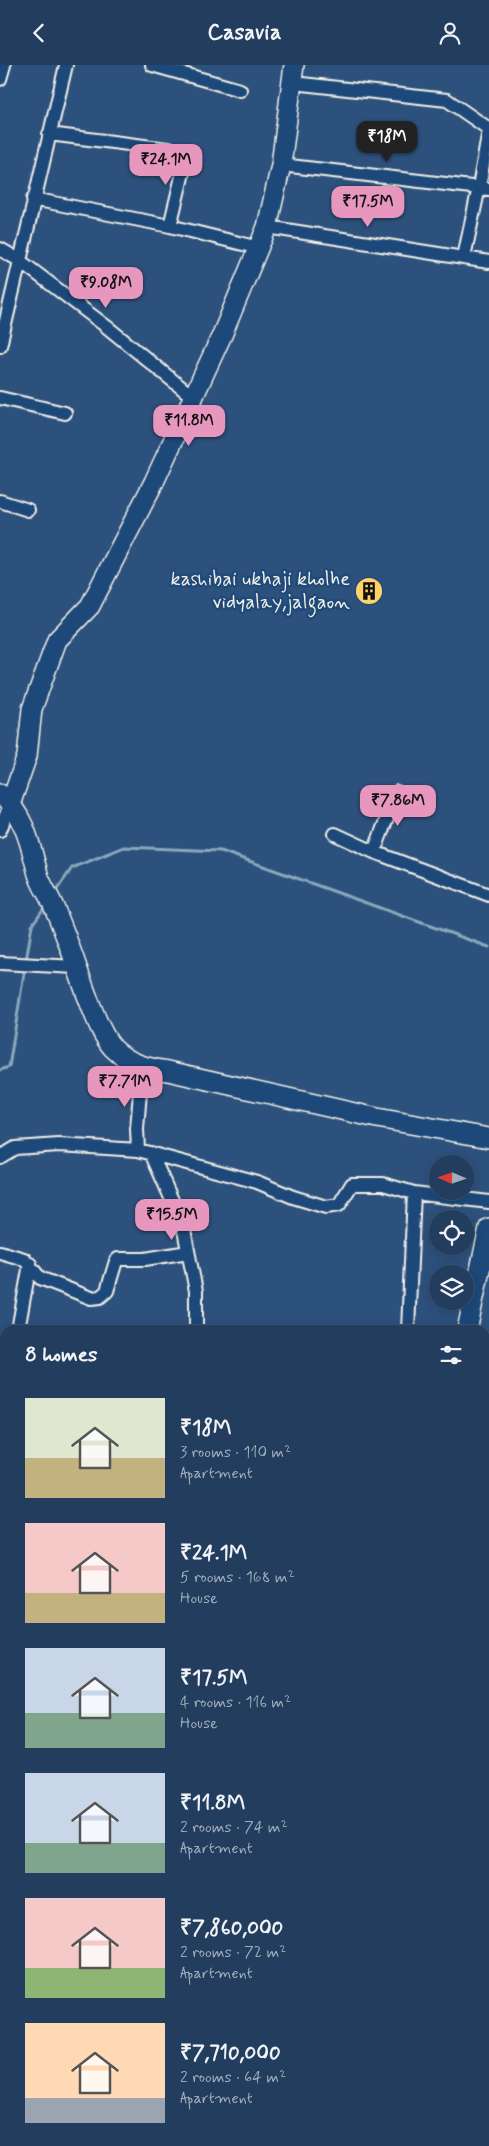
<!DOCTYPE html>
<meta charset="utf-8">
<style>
body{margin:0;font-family:Mynerve,sans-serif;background:#2e4867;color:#f1f3f6;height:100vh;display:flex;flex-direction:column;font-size:19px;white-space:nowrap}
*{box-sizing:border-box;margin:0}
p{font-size:16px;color:#a2aebc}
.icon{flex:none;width:28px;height:28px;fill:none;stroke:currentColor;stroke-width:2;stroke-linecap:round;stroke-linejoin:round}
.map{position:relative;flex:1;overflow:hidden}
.side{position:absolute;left:0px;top:1260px;width:490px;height:821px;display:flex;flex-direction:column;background:#223d5e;border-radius:15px 15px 0 0;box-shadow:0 2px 12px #0003,0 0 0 1px #3f5673}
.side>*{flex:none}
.needle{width:32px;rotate:272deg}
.tools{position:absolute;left:429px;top:1090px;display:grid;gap:10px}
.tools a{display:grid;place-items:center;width:45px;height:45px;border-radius:50%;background:#223d5e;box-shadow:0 2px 12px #0003,0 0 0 1px #3f5673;font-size:25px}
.price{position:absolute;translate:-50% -42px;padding:0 11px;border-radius:10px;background:#e797bd;color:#111;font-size:16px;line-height:32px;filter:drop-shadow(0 1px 2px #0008)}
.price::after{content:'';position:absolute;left:50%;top:30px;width:15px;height:11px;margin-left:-8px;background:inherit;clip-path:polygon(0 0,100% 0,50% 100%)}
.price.on{background:#222;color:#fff}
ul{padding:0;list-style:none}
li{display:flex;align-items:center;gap:15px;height:125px;padding:0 25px}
li span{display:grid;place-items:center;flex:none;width:140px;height:100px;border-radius:0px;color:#555}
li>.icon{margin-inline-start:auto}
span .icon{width:60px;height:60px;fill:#fffc;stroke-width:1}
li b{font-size:21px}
h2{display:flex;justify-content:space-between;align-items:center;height:60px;padding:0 25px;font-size:21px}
header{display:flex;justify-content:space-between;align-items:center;height:65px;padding:0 25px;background:#223d5e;font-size:22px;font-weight:700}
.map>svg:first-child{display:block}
</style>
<header><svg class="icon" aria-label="back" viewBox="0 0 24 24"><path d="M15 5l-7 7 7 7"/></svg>Casavia<svg class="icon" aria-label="person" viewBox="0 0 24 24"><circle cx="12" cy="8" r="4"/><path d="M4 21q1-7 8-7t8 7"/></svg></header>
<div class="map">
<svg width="489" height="2081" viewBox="0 0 489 2081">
<rect width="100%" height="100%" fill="#2d517d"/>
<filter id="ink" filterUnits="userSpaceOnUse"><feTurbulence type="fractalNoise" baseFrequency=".02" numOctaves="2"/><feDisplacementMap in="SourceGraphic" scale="10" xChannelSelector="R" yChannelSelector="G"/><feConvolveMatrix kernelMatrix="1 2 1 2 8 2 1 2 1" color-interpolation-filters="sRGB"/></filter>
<g filter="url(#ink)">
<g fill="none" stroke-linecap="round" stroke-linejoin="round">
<path stroke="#89a9bb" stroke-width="3" d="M 54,829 L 72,803 L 124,782 L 221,786 L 489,882
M 26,896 L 32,860 L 46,840
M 0,1005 L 9,1002 L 25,902"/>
<defs>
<path id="street" d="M 152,0 L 240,25
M 0,14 L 4,0
M 293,18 L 447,35 L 489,64
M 49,69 L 184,86 L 187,91 L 170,161 L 259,183
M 281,100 L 489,124
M 33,134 L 170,161
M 267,162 L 489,197
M 0,184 L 19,195 L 107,262 L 193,332
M 464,192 L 479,122 L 489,65
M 0,281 L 66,0
M 0,333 L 65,348
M 0,436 L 28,445
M 0,765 L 10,740
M 335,769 L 374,787 L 489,830
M 374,787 L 397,727
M 0,898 L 76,902
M 138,1085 L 137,1064 L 142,1002
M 151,1088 L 183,1160 L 196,1226 L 196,1265
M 0,1092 L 15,1083 L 59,1080 L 138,1085 L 257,1117 L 293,1132 L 326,1142 L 339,1140 L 352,1119 L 383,1119 L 414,1128 L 489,1137
M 0,1187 L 24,1194 L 40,1213 L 91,1233 L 100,1232 L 107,1226 L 116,1196 L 118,1194 L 145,1194 L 188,1187
M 18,1265 L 30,1199
M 408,1265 L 414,1128
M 0,1314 L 5,1299
M 485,1367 L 489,1350
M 0,1377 L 5,1377
M 0,1512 L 5,1495
M 485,1590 L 489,1591
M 0,1666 L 5,1667
M 0,1775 L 5,1777
M 0,1972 L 5,1975
M 485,1994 L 489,1994
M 170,2076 L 177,2081
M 191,2081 L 192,2076"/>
<path id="secondary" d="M 0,729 C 25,750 30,779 38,809 C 41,820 49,830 53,840 C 67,871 77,904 89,936 C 95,951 102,971 113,983 C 129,999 147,1003 168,1006 L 377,1053 L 489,1073
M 10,740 L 27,691 L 32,644 L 57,575 L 90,541 L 154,417 L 222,270 L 267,162 L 281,100 L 294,0
M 467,1265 L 489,1163
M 485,1860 L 489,1856
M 485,1882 L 489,1878
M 260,2081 L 265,2076
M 280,2081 L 285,2076"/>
</defs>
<use href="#street" stroke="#f4f1e8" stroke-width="16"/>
<use href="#secondary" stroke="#f4f1e8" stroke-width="22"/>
<use href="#street" stroke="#1f4a7a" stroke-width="12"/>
<use href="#secondary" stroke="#1f4a7a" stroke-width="19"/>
</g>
</g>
<defs>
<symbol id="building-disc" viewBox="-11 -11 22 22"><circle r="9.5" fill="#ffd166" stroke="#1f4a7a"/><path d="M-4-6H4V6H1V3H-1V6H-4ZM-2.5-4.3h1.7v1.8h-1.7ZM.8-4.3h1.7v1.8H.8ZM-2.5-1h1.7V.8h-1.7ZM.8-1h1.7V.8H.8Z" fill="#111"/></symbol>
</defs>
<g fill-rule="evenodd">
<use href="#building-disc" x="353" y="510" width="32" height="32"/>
</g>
<g text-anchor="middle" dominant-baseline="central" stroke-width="5" stroke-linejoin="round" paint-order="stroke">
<g font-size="20" fill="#f4f1e8" stroke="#1f4a7a" text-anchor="end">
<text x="350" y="514">kashibai ukhaji kholhe<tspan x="350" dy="23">vidyalay,jalgaon</tspan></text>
</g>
</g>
</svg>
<div class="tools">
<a><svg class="needle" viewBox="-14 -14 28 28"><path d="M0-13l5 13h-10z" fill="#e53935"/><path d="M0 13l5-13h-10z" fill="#a2aebc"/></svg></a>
<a><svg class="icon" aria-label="locate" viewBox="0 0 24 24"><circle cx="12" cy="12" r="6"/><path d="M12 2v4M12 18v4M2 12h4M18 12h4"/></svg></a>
<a><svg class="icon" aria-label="layers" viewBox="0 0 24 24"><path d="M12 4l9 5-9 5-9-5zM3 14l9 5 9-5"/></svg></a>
</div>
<b class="price on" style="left:387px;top:98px">₹18M</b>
<b class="price" style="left:166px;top:121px">₹24.1M</b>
<b class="price" style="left:368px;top:163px">₹17.5M</b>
<b class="price" style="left:106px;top:244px">₹9.08M</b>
<b class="price" style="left:189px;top:382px">₹11.8M</b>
<b class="price" style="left:398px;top:762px">₹7.86M</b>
<b class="price" style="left:125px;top:1043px">₹7.71M</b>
<b class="price" style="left:172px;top:1176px">₹15.5M</b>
<section class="side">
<h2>8 homes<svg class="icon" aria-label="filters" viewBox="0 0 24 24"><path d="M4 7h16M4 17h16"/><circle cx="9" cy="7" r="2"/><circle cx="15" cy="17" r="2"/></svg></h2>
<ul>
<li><span style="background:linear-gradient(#dfe7d0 60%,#c2b280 0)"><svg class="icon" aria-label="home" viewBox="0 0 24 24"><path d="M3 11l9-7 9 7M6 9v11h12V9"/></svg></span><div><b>₹18M</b><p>3 rooms · 110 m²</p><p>Apartment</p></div></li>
<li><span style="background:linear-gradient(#f6c9c9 70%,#c2b280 0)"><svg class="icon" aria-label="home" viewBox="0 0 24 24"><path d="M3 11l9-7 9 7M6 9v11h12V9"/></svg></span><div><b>₹24.1M</b><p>5 rooms · 168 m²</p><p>House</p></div></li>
<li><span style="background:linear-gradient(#c9d6e8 65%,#7fa58c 0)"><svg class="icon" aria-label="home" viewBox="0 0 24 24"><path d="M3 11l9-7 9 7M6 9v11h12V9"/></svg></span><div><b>₹17.5M</b><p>4 rooms · 116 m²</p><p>House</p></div></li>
<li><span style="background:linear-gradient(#c9d6e8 70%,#7fa58c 0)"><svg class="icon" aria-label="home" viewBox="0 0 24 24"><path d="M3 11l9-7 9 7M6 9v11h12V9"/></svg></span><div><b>₹11.8M</b><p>2 rooms · 74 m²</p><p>Apartment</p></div></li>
<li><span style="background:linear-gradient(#f6c9c9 70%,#8fb573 0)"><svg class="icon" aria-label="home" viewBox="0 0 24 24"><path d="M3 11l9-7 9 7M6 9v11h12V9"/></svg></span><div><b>₹7,860,000</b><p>2 rooms · 72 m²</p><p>Apartment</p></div></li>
<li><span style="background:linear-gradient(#ffd9b3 75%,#9aa5b1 0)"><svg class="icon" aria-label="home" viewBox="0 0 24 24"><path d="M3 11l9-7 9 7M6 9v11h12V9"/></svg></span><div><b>₹7,710,000</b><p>2 rooms · 64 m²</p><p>Apartment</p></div></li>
</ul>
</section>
</div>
